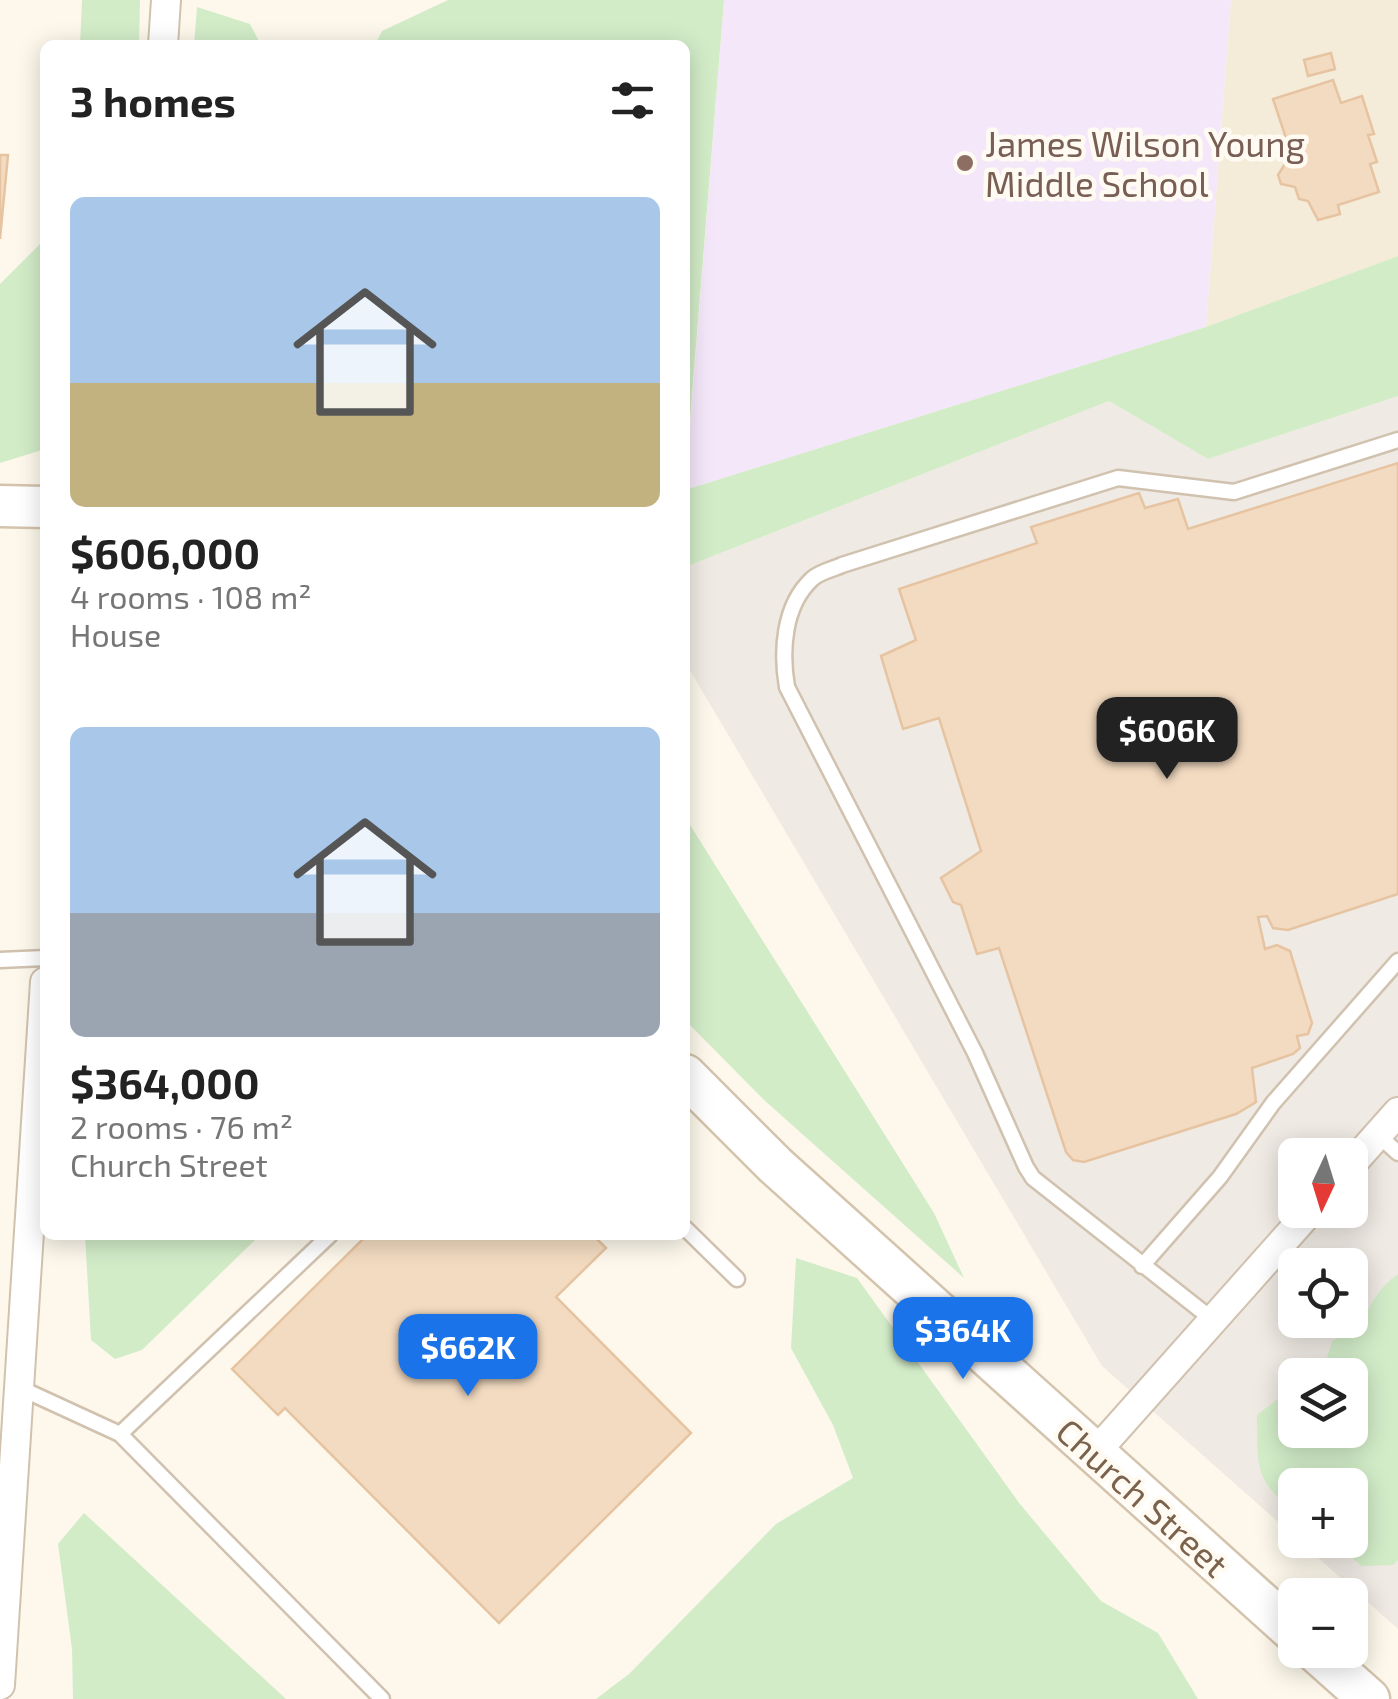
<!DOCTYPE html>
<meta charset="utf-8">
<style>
body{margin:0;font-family:"Exo 2",sans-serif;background:#f2f2f2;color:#222;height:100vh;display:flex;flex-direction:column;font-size:38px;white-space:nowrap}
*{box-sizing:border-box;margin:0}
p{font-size:32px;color:#767676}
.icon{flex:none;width:55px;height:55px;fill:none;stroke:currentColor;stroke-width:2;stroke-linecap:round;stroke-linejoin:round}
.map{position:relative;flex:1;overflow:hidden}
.sheet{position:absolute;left:40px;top:40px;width:650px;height:1200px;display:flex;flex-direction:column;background:#fff;border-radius:15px;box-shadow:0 5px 25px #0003}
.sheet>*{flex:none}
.needle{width:65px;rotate:184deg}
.buttons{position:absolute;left:1278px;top:1138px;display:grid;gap:20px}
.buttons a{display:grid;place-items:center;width:90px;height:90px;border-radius:15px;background:#fff;box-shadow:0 5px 25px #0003;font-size:50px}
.price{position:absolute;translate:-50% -85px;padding:0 22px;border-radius:20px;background:#1a73e8;color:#fff;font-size:32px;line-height:65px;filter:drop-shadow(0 2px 5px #0008)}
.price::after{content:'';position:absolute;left:50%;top:60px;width:30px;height:22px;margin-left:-15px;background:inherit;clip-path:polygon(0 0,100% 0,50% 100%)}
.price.selected{background:#222;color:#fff}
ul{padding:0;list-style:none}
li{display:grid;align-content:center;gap:20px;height:530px;padding:0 30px}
li span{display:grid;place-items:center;height:310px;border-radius:15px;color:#555}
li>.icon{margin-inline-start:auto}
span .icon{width:180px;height:180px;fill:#fffc;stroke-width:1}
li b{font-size:42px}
h2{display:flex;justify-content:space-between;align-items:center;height:120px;padding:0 30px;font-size:42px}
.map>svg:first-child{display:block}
</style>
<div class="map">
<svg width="1398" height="1699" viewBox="0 0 1398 1699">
<rect width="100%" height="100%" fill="#fdf8eb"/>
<path fill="#f5ebd9" d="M 1231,0 L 1398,0 L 1398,256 L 1206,327 Z"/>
<path fill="#efeae3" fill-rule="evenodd" d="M 1398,396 L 1398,1629 L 1298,1540 L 1350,1540 L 1350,1485 L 1295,1485 L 1295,1537 L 1102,1366 L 685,662 L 685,567 L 1109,401 L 1208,459 ZM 1295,1155 L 1350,1155 L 1350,1210 L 1295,1210 ZM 1295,1265 L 1350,1265 L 1350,1320 L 1295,1320 ZM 1295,1375 L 1350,1375 L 1350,1430 L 1295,1430 Z"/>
<path fill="#f5e7fa" d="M 724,0 L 1231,0 L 1206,327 L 685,490 Z"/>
<path fill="#d2ecc8" d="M 82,0 L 140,0 L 139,45 L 80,45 Z
M 448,0 L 724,0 L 685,481 L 685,45 L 375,45 L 382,31 Z
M 197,7 L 250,24 L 261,45 L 194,45 Z
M 45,224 L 45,449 L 0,463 L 0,284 L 40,244 Z
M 1398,256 L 1398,396 L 1208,459 L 1109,401 L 685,567 L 685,490 L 1206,327 Z
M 685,817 L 934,1213 L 964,1278 L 764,1100 L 685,1020 Z
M 85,1235 L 260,1235 L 142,1350 L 115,1359 L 91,1340 Z
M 796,1258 L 857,1278 L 1020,1504 L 1101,1601 L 1158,1633 L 1198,1699 L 596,1699 L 629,1674 L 776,1524 L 853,1478 L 833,1425 L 791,1348 Z
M 1398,1274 L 1398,1560 L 1393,1565 L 1362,1566 L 1329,1540 L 1350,1540 L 1350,1485 L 1295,1485 L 1295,1512 C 1253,1479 1258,1466 1257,1415 L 1295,1386 L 1295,1430 L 1350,1430 L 1350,1375 L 1322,1375 L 1332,1341 C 1374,1323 1364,1298 1398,1274 Z
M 84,1513 L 286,1699 L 73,1699 L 72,1649 L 58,1544 Z"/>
<path fill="#f3dbc1" stroke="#e6c4a1" stroke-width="2.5" d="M 1331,53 L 1335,69 L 1308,76 L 1304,60 Z
M 1333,80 L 1341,103 L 1362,96 L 1374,134 L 1368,135 L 1377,162 L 1370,164 L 1379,192 L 1338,205 L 1340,214 L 1318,220 L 1308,201 L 1299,199 L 1295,187 L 1281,184 L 1278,175 L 1285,164 L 1280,147 L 1287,141 L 1273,99 Z
M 0,155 L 8,155 L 0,239 Z
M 1398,463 L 1398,894 L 1288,930 L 1273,928 L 1267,916 L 1258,917 L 1265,949 L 1277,945 L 1290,951 L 1312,1023 L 1308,1034 L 1297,1036 L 1300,1048 L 1293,1054 L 1252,1068 L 1256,1102 L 1236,1114 L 1084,1162 L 1073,1160 L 1066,1152 L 999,948 L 977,954 L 961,905 L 953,902 L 941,878 L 981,851 L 939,718 L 903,729 L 881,656 L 916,640 L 899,589 L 1037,543 L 1031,527 L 1139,493 L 1145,508 L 1178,499 L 1188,529 Z
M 367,1235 L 593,1235 L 606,1248 L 556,1297 L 691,1433 L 499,1623 L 285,1408 L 278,1415 L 232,1369 Z"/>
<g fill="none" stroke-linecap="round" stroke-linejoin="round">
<defs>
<path id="lane" d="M 0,960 L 45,958
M 1378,1135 L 1398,1153
M 685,1228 L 737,1279
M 1142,1266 L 1220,1177 L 1273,1103 L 1398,961
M 1213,1320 L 1033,1178 L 1026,1167 L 975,1053 L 787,687 C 781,652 783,606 812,579 C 819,572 834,569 842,565 L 1118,478 L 1234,492 L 1398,440
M 20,1388 L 120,1434 L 330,1235
M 120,1434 L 382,1699"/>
<path id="street" d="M 163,45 L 166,0
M 1350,1166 L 1398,1112
M 1094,1454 L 1311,1210
M 0,1685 L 45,982"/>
<path id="secondary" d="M 0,506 L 45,507
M 685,1075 L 775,1165 L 1295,1633
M 1314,1650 L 1369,1699"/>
</defs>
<use href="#lane" stroke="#d1c2af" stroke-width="19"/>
<use href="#street" stroke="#d1c2af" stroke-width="32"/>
<use href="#secondary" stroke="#d4c3ad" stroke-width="45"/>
<use href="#lane" stroke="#fff" stroke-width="14"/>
<use href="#street" stroke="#fff" stroke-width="28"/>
<use href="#secondary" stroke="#fff" stroke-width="40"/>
</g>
<circle fill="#8d6e63" stroke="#fffbf2" stroke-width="4" cx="965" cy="163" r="10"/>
<g text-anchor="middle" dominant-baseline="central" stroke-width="9" stroke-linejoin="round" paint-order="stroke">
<g font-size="35" fill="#785e54" stroke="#fffbf2" text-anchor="start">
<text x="985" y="143">James Wilson Young<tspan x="985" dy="40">Middle School</tspan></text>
</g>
<g font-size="35" fill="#7a624c" stroke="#fffbf2">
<text transform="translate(1143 1497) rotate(42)">Church Street</text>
</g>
</g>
</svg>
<div class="buttons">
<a><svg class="needle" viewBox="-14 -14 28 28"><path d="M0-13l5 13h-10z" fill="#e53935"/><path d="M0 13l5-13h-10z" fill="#767676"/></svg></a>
<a><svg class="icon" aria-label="locate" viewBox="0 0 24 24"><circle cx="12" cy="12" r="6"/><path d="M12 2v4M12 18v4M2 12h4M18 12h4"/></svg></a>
<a><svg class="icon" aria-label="layers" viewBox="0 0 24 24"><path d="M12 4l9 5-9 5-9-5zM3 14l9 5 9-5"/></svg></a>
<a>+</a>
<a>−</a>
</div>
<b class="price selected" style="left:1167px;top:782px">$606K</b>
<b class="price" style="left:963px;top:1382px">$364K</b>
<b class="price" style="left:468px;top:1399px">$662K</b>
<section class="sheet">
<h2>3 homes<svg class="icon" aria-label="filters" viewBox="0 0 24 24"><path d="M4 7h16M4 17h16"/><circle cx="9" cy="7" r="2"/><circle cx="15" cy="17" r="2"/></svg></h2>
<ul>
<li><span style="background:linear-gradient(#a9c7e8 60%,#c2b280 0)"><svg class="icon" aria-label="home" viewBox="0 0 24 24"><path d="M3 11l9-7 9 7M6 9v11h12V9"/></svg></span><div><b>$606,000</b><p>4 rooms · 108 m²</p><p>House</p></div></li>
<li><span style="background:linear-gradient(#a9c7e8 60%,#9aa5b1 0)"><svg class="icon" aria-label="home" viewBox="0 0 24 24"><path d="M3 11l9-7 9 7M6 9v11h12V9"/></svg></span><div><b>$364,000</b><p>2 rooms · 76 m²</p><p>Church Street</p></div></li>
</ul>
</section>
</div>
